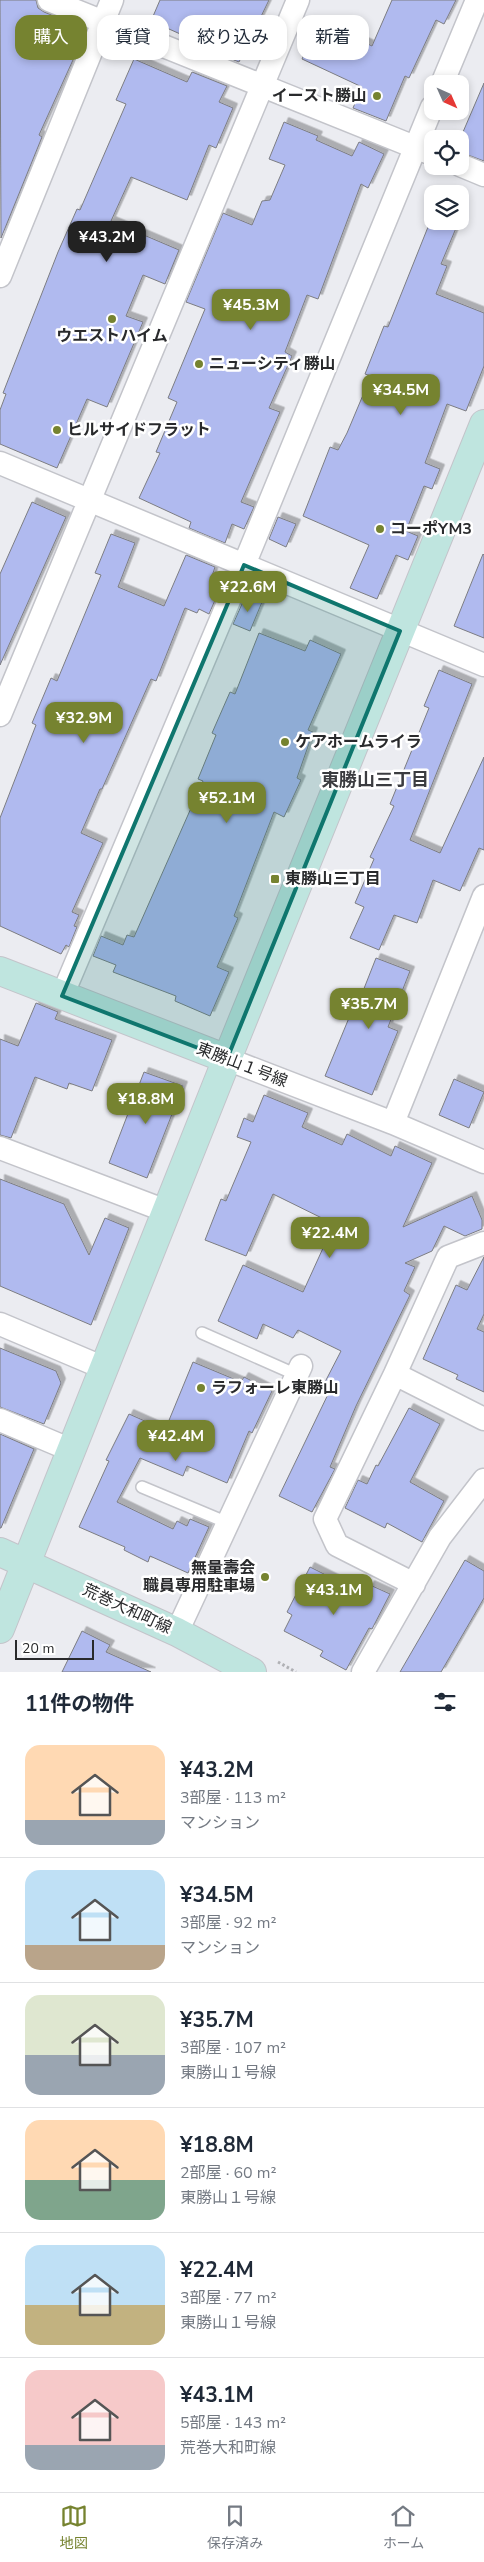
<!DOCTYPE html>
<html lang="ja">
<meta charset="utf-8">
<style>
body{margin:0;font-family:"Nunito Sans","Noto Sans JP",sans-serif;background:#f2f2f3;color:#1f2937;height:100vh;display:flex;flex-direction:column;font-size:19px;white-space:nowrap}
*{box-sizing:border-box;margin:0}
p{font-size:16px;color:#747a83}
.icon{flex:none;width:28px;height:28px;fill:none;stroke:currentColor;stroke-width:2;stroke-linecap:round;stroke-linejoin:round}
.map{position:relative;height:1672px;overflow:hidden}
.details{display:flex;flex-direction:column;background:#fff;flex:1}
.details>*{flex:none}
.top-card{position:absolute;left:15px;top:15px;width:455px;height:45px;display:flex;gap:10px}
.needle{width:32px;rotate:135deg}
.fabs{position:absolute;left:424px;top:75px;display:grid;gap:10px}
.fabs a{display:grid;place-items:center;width:45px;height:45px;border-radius:10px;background:#fff;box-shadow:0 2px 8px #0003;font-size:25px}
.scale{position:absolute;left:15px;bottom:12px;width:79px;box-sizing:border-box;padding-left:5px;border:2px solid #292a2c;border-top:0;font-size:14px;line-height:18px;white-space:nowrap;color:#292a2c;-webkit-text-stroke:4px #fff;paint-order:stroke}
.price{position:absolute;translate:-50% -42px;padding:0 11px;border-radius:10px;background:#768330;color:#fff;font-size:16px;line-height:32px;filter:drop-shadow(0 1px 2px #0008)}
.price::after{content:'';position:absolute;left:50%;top:30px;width:15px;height:11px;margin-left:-8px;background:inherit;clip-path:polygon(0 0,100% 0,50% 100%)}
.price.on{background:#222;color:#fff}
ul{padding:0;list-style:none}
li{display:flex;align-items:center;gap:15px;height:125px;padding:0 25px}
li+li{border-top:1px solid #e0e1e3}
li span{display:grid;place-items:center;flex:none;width:140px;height:100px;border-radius:15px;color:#555}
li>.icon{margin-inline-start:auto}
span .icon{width:60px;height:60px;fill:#fffc;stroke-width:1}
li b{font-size:21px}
h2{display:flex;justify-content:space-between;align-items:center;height:60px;padding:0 25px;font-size:21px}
.pill{padding:0 18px;border-radius:15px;background:#fff;box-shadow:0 2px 8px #0003;font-size:18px;line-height:45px}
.pill.on{background:#768330;color:#fff}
.menu{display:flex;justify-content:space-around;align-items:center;height:70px;border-top:1px solid #e0e1e3;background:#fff;font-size:14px;color:#747a83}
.menu a{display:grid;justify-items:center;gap:2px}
.menu .on{color:#768330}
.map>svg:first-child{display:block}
</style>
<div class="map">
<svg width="484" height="1672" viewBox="0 0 484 1672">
<defs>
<filter id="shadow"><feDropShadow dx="4.5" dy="-4.5" stdDeviation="0" flood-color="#0004"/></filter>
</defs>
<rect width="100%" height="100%" fill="#ebecf1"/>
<path fill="#b0baef" stroke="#7c7d82" filter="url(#shadow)" d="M 0,0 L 36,0 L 38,8 L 44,12 L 83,28 L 78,39 L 82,40 L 39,135 L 42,137 L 1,238 Z
M 160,0 L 269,0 L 239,62 L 203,48 L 205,45 L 151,21 Z
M 392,0 L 456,0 L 444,24 L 436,20 L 409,78 L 405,76 L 386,121 L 353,108 L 362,87 L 302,59 L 320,21 L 372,46 Z
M 134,59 L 187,82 L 192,72 L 227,86 L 219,102 L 233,108 L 216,148 L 209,145 L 187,200 L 131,177 L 111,221 L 179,250 L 165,284 L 143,275 L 126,316 L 143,322 L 107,407 L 87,399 L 57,468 L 0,444 L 0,410 L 6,394 L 3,393 L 58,252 L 77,209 L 80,210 L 126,104 L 116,100 Z
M 484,83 L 484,161 L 460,152 L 460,139 Z
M 284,122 L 318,136 L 316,140 L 352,156 L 359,142 L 384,154 L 368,188 L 361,184 L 318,299 L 307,295 L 285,352 L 292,356 L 269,408 L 280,412 L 241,502 L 254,507 L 244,529 L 232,524 L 225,543 L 189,528 L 191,522 L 139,498 L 160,453 L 156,452 L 177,402 L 168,398 L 205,309 L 186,302 L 223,213 L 252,225 L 262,201 L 270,200 L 285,165 L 269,159 Z
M 432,217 L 432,221 L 459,221 L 441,264 L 447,266 L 436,294 L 484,313 L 484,366 L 466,411 L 447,404 L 425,463 L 440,469 L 432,489 L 424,486 L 406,531 L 418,536 L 408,560 L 396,555 L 377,599 L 350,588 L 369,545 L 303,516 L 330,447 L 338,450 L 347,433 L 371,376 L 365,374 L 384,326 L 388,327 Z
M 32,502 L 66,517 L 0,665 L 0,574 Z
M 278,517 L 296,524 L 286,547 L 269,539 Z
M 111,534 L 135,543 L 118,587 L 164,606 L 186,555 L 215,567 L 211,579 L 222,584 L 209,614 L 199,609 L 197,613 L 185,608 L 156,681 L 151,679 L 102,789 L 100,789 L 81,833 L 103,843 L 72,912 L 79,915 L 74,926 L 77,927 L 69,947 L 66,945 L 61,954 L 0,926 L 0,818 L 36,725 L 32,723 L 51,678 L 57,681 L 101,575 L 95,573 Z
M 483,554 L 484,555 L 484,638 L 454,626 Z
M 246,595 L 262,602 L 250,631 L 233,624 Z
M 259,633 L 305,651 L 310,640 L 341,654 L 308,730 L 313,732 L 297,778 L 301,780 L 284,817 L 274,812 L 234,916 L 238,918 L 217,967 L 229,972 L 210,1016 L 175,1001 L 176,996 L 113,972 L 116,965 L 93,956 L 101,936 L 123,945 L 127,935 L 134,937 L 203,781 L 198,779 L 216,735 L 212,733 L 230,692 L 235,694 Z
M 439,670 L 472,684 L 410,840 L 440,853 L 484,757 L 484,850 L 479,848 L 460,891 L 433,880 L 417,923 L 394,915 L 379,950 L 350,938 L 364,907 L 355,903 L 374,859 L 370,857 L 394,806 L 390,804 L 429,708 L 424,706 Z
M 376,958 L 410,971 L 388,1027 L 398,1031 L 372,1095 L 325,1076 L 351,1013 L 354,1014 Z
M 36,1003 L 58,1012 L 55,1019 L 112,1040 L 92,1091 L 69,1083 L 67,1089 L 35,1077 L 11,1138 L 0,1135 L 0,1039 L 18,1046 Z
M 144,1072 L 183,1086 L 147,1178 L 109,1163 Z
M 454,1079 L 484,1092 L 469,1128 L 439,1115 Z
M 264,1095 L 308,1113 L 302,1127 L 342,1145 L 347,1134 L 391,1156 L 395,1146 L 432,1163 L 403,1227 L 472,1196 L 482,1220 L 482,1229 L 465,1236 L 444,1226 L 432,1251 L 405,1263 L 415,1267 L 404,1291 L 410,1295 L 356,1406 L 330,1467 L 335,1469 L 312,1512 L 279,1496 L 332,1386 L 325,1382 L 341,1351 L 298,1330 L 293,1338 L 263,1324 L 257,1339 L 218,1321 L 243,1265 L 303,1292 L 334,1224 L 273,1194 L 246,1256 L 205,1240 L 221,1199 L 226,1201 L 251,1142 L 237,1137 L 244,1118 L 253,1122 Z
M 0,1179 L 64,1204 L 89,1255 L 105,1218 L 129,1228 L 91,1325 L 0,1286 Z
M 484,1257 L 484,1314 L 477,1329 L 484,1332 L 484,1392 L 456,1379 L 458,1375 L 423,1359 L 456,1285 L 467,1290 Z
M 0,1348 L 56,1371 L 61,1383 L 44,1424 L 0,1407 Z
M 193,1362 L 241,1382 L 244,1377 L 272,1391 L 252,1433 L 249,1431 L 227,1483 L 187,1466 L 183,1476 L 140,1458 L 117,1502 L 173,1529 L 177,1521 L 187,1526 L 190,1519 L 209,1527 L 188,1573 L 150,1556 L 148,1562 L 124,1550 L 125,1547 L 79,1527 L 109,1461 L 106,1460 L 129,1414 L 165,1430 Z
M 409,1408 L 440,1424 L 410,1482 L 444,1501 L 422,1542 L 387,1523 L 385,1528 L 345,1508 L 358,1480 L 367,1484 L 376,1465 L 378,1466 Z
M 0,1434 L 34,1449 L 1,1528 L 0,1528 Z
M 465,1560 L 484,1571 L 484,1598 L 441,1672 L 400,1672 Z
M 310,1567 L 352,1588 L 354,1585 L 367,1591 L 370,1585 L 390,1594 L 372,1629 L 369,1628 L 346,1670 L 320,1656 L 323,1651 L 284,1631 L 292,1615 L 287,1612 Z
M 82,1631 L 110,1645 L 106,1652 L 151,1672 L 62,1672 Z"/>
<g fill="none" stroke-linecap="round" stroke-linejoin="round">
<defs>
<path id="lane" d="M 202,1333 L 297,1375
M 142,1487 L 228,1523"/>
<path id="street" d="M 49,0 L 432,154
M 442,84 L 477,0
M 460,165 L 484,175
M 0,276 L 112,0
M 0,463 L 484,665
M 0,715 L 298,0
M 62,996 L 244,565 L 432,107
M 227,1059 L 393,1123 L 484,1162
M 393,1123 L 484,896
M 0,1148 L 166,1211
M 0,1324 L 104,1368
M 395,1374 L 484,1419
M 0,1420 L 71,1450
M 414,1584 L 337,1545 L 325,1519 L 395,1374 L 448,1257 L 484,1243
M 177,1632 L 301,1366
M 363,1672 L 440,1537 L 484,1480"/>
<path id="secondary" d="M 0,971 L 227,1059
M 0,1552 L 177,1632 L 252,1672
M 0,1629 L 227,1059 L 484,424"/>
</defs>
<use href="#lane" stroke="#c3c4ca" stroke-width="14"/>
<use href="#street" stroke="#c3c4ca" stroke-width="25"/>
<use href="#secondary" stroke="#c3c4ca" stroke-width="30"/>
<path stroke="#b0b1b5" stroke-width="3" stroke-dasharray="2.5 2.5" stroke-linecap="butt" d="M 278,1662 L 296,1672"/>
<use href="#lane" stroke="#fff" stroke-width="11"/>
<use href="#street" stroke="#fff" stroke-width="22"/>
<use href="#secondary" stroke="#bfe5df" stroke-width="28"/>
</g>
<path fill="#0f766e" fill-opacity="0.2" stroke="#0f766e" stroke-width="4" stroke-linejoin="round" d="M 244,565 L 400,631 L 227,1059 L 62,996 Z"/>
<g fill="#768330" stroke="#fff" stroke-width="2">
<circle cx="377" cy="96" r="5"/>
<circle cx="112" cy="319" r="5"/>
<circle cx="199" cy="364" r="5"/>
<circle cx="57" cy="430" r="5"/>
<circle cx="380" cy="529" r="5"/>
<circle cx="285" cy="742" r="5"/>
<rect x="270" y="874" width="10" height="10" rx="2.5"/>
<circle cx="201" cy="1388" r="5"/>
<circle cx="265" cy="1577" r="5"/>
</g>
<g text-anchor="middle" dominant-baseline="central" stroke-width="5" stroke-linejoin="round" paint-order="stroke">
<g font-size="16" font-weight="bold" fill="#292a2c" stroke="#fff" text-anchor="start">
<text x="367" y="96" text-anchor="end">イースト勝山</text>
<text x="112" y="336" text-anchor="middle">ウエストハイム</text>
<text x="209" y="364">ニューシティ勝山</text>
<text x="67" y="430">ヒルサイドフラット</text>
<text x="390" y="529">コーポYM3</text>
<text x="295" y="742">ケアホームライラ</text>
<text x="285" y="879">東勝山三丁目</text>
<text x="211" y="1388">ラフォーレ東勝山</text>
<text x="255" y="1568" text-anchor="end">無量壽会<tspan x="255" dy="18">職員専用駐車場</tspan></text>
</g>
<g font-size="16" fill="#292a2c" stroke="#fff">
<text transform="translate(242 1065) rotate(21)">東勝山１号線</text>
<text transform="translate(127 1609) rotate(25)">荒巻大和町線</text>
</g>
<g font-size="18" font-weight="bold" fill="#3b3c40" stroke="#fff">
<text x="375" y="780">東勝山三丁目</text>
</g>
</g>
</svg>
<div class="fabs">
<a><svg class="needle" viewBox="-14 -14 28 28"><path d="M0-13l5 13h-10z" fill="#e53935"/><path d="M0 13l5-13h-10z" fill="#747a83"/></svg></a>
<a><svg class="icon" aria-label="locate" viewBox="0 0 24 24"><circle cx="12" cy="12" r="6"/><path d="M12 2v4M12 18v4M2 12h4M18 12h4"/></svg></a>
<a><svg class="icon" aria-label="layers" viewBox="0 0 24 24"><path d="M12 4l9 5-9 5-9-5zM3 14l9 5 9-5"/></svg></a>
</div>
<div class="scale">20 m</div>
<b class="price on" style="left:107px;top:263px">¥43.2M</b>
<b class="price" style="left:251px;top:331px">¥45.3M</b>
<b class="price" style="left:401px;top:416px">¥34.5M</b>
<b class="price" style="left:248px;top:613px">¥22.6M</b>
<b class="price" style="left:84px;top:744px">¥32.9M</b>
<b class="price" style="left:227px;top:824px">¥52.1M</b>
<b class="price" style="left:369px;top:1030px">¥35.7M</b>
<b class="price" style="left:146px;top:1125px">¥18.8M</b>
<b class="price" style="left:330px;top:1259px">¥22.4M</b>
<b class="price" style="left:176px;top:1462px">¥42.4M</b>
<b class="price" style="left:334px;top:1616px">¥43.1M</b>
<div class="top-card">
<a class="pill on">購入</a>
<a class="pill">賃貸</a>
<a class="pill">絞り込み</a>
<a class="pill">新着</a>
</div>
</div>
<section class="details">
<h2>11件の物件<svg class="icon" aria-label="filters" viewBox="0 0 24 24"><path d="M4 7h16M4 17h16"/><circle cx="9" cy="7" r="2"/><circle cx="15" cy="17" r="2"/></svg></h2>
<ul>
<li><span style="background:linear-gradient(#ffd9b3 75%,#9aa5b1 0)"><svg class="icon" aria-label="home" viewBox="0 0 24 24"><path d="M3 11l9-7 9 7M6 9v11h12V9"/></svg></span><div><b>¥43.2M</b><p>3部屋 · 113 m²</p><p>マンション</p></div></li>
<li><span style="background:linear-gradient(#bfe0f5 75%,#b9a48a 0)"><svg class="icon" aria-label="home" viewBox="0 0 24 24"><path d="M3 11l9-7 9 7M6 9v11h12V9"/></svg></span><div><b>¥34.5M</b><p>3部屋 · 92 m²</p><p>マンション</p></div></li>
<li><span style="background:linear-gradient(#dfe7d0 60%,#9aa5b1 0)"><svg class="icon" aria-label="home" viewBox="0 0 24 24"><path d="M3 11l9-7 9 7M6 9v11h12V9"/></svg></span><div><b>¥35.7M</b><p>3部屋 · 107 m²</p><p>東勝山１号線</p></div></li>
<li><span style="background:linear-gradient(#ffd9b3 60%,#7fa58c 0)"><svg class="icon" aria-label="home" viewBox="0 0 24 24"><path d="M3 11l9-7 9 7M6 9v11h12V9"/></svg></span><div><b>¥18.8M</b><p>2部屋 · 60 m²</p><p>東勝山１号線</p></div></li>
<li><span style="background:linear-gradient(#bfe0f5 60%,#c2b280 0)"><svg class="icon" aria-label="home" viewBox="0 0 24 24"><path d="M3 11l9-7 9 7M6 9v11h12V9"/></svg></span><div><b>¥22.4M</b><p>3部屋 · 77 m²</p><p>東勝山１号線</p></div></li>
<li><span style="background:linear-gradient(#f6c9c9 75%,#9aa5b1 0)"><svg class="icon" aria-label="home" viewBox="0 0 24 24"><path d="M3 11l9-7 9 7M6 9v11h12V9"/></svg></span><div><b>¥43.1M</b><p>5部屋 · 143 m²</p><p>荒巻大和町線</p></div></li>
</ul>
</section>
<nav class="menu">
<a class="on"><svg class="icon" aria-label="map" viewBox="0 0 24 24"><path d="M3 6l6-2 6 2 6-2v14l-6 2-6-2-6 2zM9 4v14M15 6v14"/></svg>地図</a>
<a><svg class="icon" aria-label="saved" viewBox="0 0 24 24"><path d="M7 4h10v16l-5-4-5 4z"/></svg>保存済み</a>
<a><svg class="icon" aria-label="home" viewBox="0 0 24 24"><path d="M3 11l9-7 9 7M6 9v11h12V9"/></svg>ホーム</a>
</nav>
